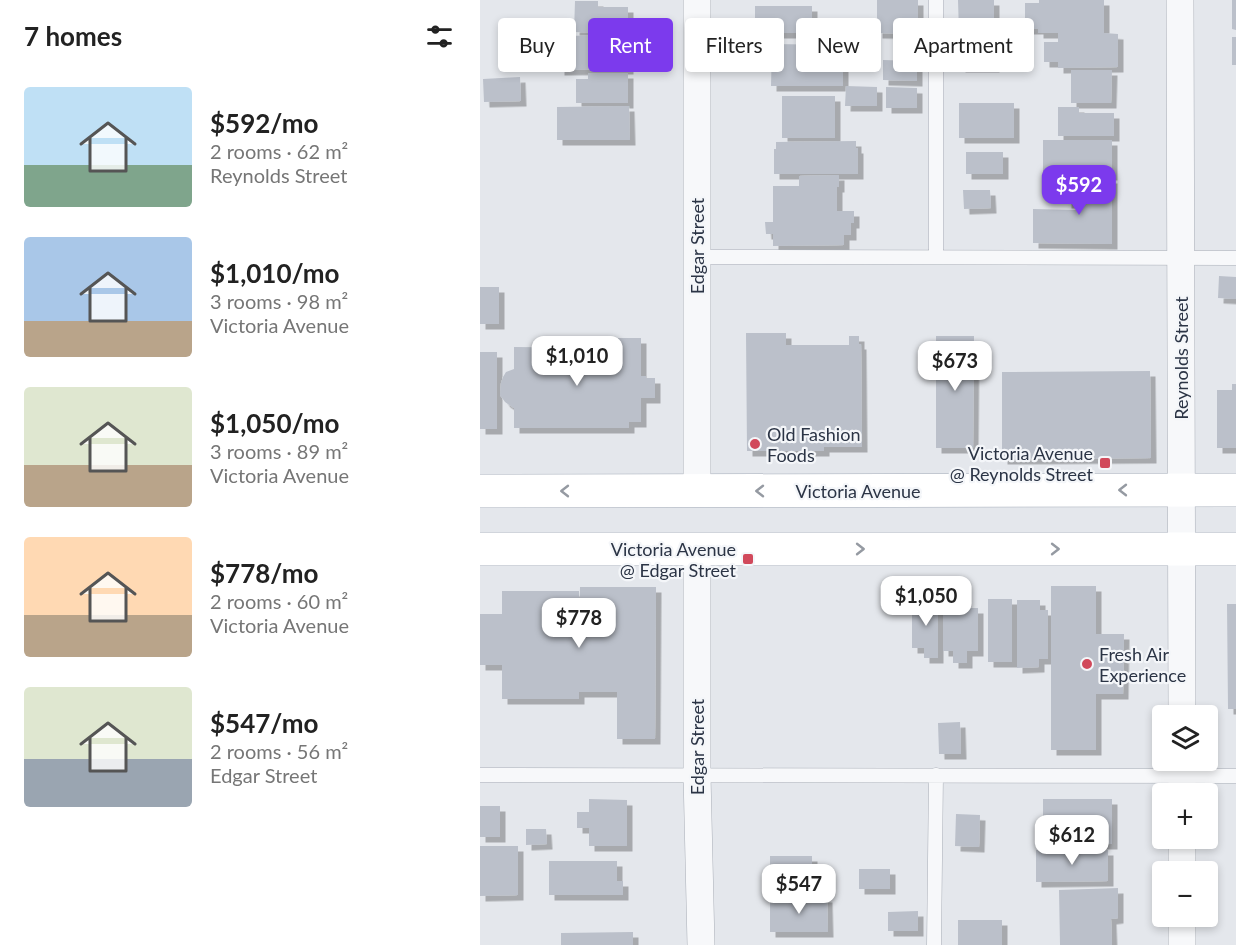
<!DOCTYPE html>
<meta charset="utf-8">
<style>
body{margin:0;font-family:Lato,sans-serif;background:#f2f2f2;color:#222;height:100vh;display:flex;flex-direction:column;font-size:22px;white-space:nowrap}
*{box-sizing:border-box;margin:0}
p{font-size:20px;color:#767676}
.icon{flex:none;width:33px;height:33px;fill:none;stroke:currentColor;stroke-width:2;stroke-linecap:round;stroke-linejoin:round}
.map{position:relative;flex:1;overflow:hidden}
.details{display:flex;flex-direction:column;background:#fff;width:480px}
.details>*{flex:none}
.top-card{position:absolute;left:18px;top:18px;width:570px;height:54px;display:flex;gap:12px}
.controls{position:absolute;left:672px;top:705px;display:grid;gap:12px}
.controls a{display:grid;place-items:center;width:66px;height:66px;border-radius:6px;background:#fff;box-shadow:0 3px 9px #0003;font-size:30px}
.price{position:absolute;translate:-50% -51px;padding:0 14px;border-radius:12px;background:#fff;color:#222;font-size:20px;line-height:39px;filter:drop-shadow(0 2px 3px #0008)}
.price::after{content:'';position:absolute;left:50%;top:36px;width:18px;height:14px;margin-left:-9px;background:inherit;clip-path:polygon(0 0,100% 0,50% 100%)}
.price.active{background:#7c3aed;color:#fff}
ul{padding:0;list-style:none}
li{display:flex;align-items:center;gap:18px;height:150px;padding:0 24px}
li span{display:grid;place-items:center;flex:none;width:168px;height:120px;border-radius:6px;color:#555}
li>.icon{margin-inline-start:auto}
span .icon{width:72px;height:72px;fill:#fffc;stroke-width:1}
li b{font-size:26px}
h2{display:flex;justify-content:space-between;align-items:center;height:72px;padding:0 24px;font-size:26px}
.tag{padding:0 21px;border-radius:6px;background:#fff;box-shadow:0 3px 9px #0003;font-size:21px;line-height:54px}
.tag.active{background:#7c3aed;color:#fff}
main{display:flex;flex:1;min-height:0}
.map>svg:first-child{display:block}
</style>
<main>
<section class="details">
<h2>7 homes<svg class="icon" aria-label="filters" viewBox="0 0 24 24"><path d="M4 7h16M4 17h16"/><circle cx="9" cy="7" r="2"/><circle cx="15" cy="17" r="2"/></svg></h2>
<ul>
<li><span style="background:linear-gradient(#bfe0f5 65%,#7fa58c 0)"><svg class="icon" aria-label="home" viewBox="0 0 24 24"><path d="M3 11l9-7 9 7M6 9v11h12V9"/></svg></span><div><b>$592/mo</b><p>2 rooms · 62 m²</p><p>Reynolds Street</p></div></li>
<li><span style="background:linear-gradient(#a9c7e8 70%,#b9a48a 0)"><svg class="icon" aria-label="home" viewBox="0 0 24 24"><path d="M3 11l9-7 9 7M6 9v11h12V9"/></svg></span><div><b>$1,010/mo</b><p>3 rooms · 98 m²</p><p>Victoria Avenue</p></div></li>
<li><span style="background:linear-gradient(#dfe7d0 65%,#b9a48a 0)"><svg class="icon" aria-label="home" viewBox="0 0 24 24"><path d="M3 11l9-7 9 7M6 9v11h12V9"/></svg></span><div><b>$1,050/mo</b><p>3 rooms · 89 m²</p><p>Victoria Avenue</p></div></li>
<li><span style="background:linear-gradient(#ffd9b3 65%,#b9a48a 0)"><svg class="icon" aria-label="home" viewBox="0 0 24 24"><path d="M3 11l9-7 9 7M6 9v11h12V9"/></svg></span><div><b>$778/mo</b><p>2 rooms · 60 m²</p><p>Victoria Avenue</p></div></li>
<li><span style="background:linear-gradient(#dfe7d0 60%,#9aa5b1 0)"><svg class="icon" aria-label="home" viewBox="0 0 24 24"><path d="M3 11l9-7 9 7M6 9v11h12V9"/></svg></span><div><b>$547/mo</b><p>2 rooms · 56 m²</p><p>Edgar Street</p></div></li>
</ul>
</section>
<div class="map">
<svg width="756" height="945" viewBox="0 0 756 945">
<defs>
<filter id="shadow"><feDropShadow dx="5.5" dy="5.5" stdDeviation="0" flood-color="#0004"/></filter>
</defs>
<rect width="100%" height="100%" fill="#e4e7ec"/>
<path fill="#bbc0ca" filter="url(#shadow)" d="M 397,0 L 438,0 L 438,34 L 397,33 Z
M 478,0 L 514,0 L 514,32 L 479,33 Z
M 559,0 L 624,0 L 624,33 L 638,34 L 638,67 L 578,68 L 578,62 L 564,62 L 564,42 L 578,42 L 578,33 L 558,33 L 558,29 L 545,29 L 545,3 L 559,3 Z
M 752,0 L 756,0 L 756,30 L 752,29 Z
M 95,1 L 118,1 L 118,7 L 148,7 L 148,34 L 94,32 Z
M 275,6 L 332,6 L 332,33 L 275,33 Z
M 148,35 L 148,69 L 79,70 L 79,36 Z
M 752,37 L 756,37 L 756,65 L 752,65 Z
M 292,44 L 363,45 L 363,86 L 291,86 Z
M 480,44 L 514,44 L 514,67 L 480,67 Z
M 403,60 L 437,61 L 437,81 L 403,80 Z
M 591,70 L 632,70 L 631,103 L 591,103 Z
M 108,73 L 148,73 L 148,103 L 96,103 L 96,79 L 108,79 Z
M 40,77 L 41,101 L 4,102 L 3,79 Z
M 366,86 L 397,87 L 397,106 L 365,106 Z
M 406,87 L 437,88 L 437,108 L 406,108 Z
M 302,96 L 355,96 L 355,138 L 302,138 Z
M 479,103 L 534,103 L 534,138 L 479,138 Z
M 149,106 L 150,140 L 77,140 L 77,107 Z
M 578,107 L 599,107 L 599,113 L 634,113 L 634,136 L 578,136 Z
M 563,140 L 632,140 L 632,175 L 563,174 Z
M 376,141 L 376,148 L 378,148 L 378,174 L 294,174 L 294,149 L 296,149 L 296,142 Z
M 486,152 L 523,152 L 523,174 L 486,174 Z
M 359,175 L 359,187 L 357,187 L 357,211 L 374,211 L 374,223 L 371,223 L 371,235 L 364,235 L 364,245 L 293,246 L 293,234 L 286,234 L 285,222 L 293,222 L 293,186 L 319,186 L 319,176 Z
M 597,178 L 632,178 L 632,244 L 553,243 L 553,209 L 597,210 L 597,203 L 586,203 L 586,192 L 597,192 Z
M 483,190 L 510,190 L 511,208 L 484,209 Z
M 739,276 L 756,277 L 756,299 L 738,298 Z
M 0,287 L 19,287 L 19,324 L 0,324 Z
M 266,333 L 306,333 L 306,345 L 369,345 L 369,336 L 379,336 L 379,344 L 381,344 L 382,447 L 344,447 L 344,451 L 267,451 Z
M 456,336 L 494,336 L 493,448 L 456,448 Z
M 138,338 L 161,338 L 161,376 L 166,376 L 166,378 L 175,378 L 175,398 L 161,398 L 161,422 L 149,422 L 149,428 L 34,428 L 34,408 L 25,402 L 20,395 L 21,383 L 23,377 L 26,372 L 34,369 L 34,347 L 138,348 Z
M 0,352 L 17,352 L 17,429 L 0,429 Z
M 670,371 L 671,458 L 522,459 L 522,372 Z
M 752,384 L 756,384 L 756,448 L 737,448 L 737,390 L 752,390 Z
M 571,586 L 616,586 L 616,634 L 644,634 L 643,694 L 616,694 L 616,750 L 571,750 Z
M 100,587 L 176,587 L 175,739 L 137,739 L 137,692 L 99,692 L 99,699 L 22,699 L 22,665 L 0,665 L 0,614 L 22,614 L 22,591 L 99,591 L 99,637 Z
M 508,599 L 532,599 L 532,662 L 508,662 Z
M 432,600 L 458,600 L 458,658 L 444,658 L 444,648 L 432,648 Z
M 537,600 L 560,600 L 560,610 L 568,610 L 568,659 L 559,659 L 559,667 L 537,668 Z
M 747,604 L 756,604 L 756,709 L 748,709 Z
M 463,608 L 498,608 L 498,651 L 487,651 L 487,663 L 473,663 L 473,651 L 463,651 Z
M 480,722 L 481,754 L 459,754 L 458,723 Z
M 109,799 L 147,800 L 147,846 L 109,846 L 109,828 L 97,828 L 97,812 L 109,812 Z
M 563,799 L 632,799 L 632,844 L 563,844 Z
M 0,806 L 20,806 L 20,837 L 0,837 Z
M 476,814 L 500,815 L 499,847 L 475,846 Z
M 46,829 L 66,829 L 67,844 L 46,845 Z
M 0,846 L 38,846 L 38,895 L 0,896 Z
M 588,848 L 600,848 L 600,850 L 628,850 L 628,881 L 556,882 L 556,850 L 588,850 Z
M 290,856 L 332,856 L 332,866 L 344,866 L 344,881 L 332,881 L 332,891 L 290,891 Z
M 69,861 L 137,861 L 137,881 L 143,881 L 143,895 L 69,895 Z
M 379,869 L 410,869 L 410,889 L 379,889 Z
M 638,888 L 638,918 L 631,919 L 632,945 L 580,945 L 579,890 Z
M 347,897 L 348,932 L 290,932 L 290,898 Z
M 438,911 L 438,931 L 408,931 L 408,912 Z
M 478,920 L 522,920 L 522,945 L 478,945 Z
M 153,932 L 153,945 L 81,945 L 81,933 Z"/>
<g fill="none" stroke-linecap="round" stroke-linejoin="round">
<defs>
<path id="service" d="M 456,0 L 456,257
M 217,257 L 756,258
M 0,775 L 756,776
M 454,945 L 456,775"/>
<path id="minor" d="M 217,0 L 217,491
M 700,0 L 702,716
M 217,549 L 217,775 L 221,945
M 702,760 L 702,794
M 702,838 L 702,872
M 702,916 L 702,945"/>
<path id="primary" d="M 0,491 L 756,490
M 0,549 L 756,549"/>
</defs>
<use href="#service" stroke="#a9aeb7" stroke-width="15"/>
<use href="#minor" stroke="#a9aeb7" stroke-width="28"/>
<use href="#primary" stroke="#a3abb8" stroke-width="34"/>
<use href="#service" stroke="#f7f8fa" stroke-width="14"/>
<use href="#minor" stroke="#f7f8fa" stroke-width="27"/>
<use href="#primary" stroke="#fff" stroke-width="33"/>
</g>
<defs><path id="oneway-chevron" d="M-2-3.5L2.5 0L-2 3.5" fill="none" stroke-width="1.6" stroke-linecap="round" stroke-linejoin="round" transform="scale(1.5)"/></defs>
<g stroke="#959aa2">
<use href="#oneway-chevron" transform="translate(643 490) rotate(180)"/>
<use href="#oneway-chevron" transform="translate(85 491) rotate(180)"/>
<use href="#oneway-chevron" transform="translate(280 491) rotate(180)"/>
<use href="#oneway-chevron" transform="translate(380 549)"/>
<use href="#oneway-chevron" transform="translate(575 549)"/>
</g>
<g fill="#d1495b" stroke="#f4f6f9" stroke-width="2">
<circle cx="275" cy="444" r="6"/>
<rect x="619" y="457" width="12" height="12" rx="3"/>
<rect x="262" y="553" width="12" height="12" rx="3"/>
<circle cx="607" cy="664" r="6"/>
</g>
<g text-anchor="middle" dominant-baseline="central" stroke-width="4.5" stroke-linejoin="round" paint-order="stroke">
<g font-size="18" fill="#2b3445" stroke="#f4f6f9">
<text transform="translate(217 246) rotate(-90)">Edgar Street</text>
<text transform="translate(701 358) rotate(-90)">Reynolds Street</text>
<text x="378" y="491">Victoria Avenue</text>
<text transform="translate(217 747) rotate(-90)">Edgar Street</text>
</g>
<g font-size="18" fill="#2b3445" stroke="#f4f6f9" text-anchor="start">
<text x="287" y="434">Old Fashion<tspan x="287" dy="21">Foods</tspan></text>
<text x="613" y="453" text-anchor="end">Victoria Avenue<tspan x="613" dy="21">@ Reynolds Street</tspan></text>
<text x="256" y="549" text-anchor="end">Victoria Avenue<tspan x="256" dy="21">@ Edgar Street</tspan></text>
<text x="619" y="654">Fresh Air<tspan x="619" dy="21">Experience</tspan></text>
</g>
</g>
</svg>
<div class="controls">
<a><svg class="icon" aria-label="layers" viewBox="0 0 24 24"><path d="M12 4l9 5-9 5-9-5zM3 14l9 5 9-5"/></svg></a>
<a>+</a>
<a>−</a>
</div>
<b class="price active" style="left:599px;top:216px">$592</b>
<b class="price" style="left:97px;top:387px">$1,010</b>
<b class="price" style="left:475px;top:392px">$673</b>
<b class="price" style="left:446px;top:627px">$1,050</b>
<b class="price" style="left:99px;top:649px">$778</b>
<b class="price" style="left:592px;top:866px">$612</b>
<b class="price" style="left:319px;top:915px">$547</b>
<div class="top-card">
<a class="tag">Buy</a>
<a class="tag active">Rent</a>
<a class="tag">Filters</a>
<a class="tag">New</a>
<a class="tag">Apartment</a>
</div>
</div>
</main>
